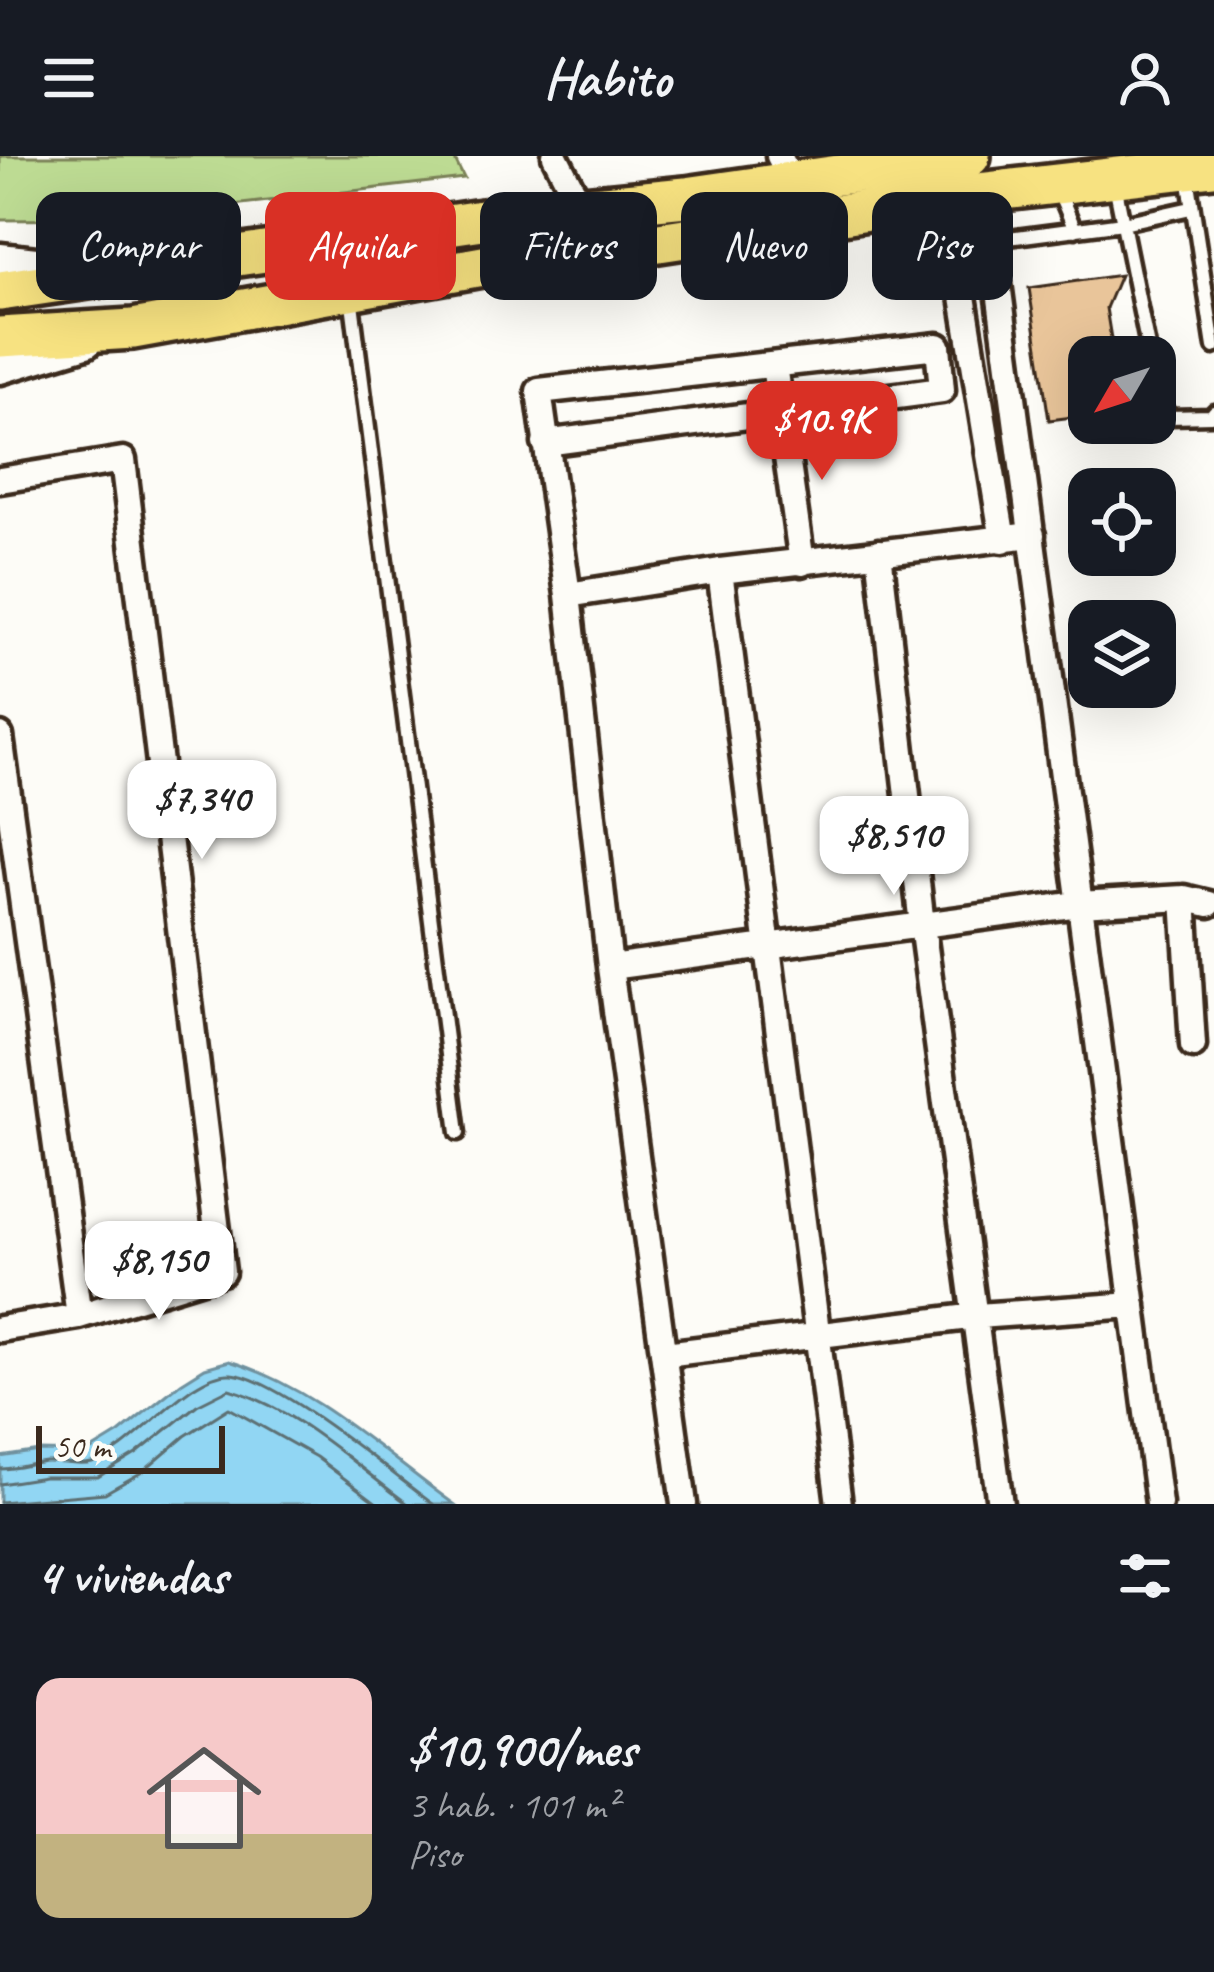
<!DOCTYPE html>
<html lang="es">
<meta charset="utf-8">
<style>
body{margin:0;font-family:Caveat,sans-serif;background:#242831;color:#f1f3f6;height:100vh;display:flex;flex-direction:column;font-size:45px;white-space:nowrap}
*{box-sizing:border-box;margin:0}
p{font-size:39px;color:#9ea1a6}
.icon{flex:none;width:66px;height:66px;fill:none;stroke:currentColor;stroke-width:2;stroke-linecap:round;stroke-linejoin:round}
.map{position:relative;height:1348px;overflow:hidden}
.side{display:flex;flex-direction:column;background:#171b24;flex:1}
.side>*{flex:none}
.banner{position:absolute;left:36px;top:36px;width:1143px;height:108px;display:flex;gap:24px}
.needle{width:78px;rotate:231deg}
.controls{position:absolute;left:1068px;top:180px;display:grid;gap:24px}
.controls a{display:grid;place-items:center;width:108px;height:108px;border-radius:24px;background:#171b24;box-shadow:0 12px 48px #0002;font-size:60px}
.scale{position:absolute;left:36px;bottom:30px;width:189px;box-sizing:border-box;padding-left:12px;border:6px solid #3b2a1e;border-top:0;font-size:33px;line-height:42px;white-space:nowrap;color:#3b2a1e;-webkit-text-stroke:9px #fdfcf7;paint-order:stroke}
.price{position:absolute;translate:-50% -102px;padding:0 27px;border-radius:24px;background:#fff;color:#222;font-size:39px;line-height:78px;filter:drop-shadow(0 3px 6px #0008)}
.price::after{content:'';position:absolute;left:50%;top:72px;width:36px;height:27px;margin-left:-18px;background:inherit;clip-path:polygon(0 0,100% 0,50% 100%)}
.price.current{background:#d93025;color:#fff}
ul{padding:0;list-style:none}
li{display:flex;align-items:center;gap:36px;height:300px;padding:0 36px}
li span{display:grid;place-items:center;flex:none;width:336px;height:240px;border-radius:24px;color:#555}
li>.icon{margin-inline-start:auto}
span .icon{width:144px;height:144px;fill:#fffc;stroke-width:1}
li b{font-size:51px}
h2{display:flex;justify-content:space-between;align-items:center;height:144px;padding:0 36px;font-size:51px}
.tag{padding:0 42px;border-radius:24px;background:#171b24;box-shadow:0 12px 48px #0002;font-size:42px;line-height:108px}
.tag.current{background:#d93025;color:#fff}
header{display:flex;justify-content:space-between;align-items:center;height:156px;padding:0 36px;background:#171b24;font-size:54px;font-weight:800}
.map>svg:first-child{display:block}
</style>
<header><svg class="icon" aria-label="menu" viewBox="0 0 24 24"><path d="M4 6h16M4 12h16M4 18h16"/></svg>Habito<svg class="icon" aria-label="person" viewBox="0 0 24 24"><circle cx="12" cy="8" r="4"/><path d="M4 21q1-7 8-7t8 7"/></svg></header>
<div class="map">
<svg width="1214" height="1348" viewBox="0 0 1214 1348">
<rect width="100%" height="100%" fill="#fdfcf7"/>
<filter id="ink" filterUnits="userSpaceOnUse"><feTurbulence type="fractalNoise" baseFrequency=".00833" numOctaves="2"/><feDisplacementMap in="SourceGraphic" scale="24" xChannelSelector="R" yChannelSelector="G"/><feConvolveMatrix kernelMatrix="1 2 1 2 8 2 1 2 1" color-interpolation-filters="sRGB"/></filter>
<g filter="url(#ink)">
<path fill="#bddb93" stroke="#7c8258" stroke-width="3" d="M 0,0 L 453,0 L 464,22 L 114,63 L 0,64 Z"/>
<path fill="#91d6f3" stroke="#6f919e" stroke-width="3" d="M 229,1205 C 314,1231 383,1297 454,1348 L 0,1348 L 0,1301 L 39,1295 L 88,1296 L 119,1277 L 181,1227 L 205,1212 Z"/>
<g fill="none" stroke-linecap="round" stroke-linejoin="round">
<path stroke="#5d6f73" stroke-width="3" d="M 0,1313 C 16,1313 30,1308 46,1306 C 60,1305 78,1311 92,1307 C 134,1295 189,1215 231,1218 C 277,1221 392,1318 433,1348
M 0,1328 L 44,1321 L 98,1321 L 136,1298 L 197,1249 L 229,1233 C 296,1252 353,1308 408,1348
M 0,1346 L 105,1337 L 144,1315 L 185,1280 L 229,1252 L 316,1301 L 378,1348"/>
</g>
<path fill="#e9c59a" stroke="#3b2a1e" stroke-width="3" d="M 1120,119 L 1106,152 L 1114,201 L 1089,201 L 1089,259 L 1049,264 L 1029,132 Z"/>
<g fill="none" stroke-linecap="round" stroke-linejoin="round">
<defs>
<path id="service" d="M 1188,20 L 1214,191
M 1115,28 L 1150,201
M 1059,36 L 1075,74
M 955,89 L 1123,67 L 1191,52
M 351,139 L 458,977
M 1155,227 L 1159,244 L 1170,261 L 1211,260 L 1214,256"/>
<path id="minor" d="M 555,0 L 582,53
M 779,0 L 793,27
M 986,36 L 1159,1348
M 947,43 L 1003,384
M 774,209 L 802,407
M 545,287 L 942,234 L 938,190 L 539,235 L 568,439 L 610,811 L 684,1348
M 0,324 L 123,304 L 222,1116 L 79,1160 L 0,1173
M 879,396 L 922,769 L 1000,1348
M 720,415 L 839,1348
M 568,439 L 720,415 L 1032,379
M 0,580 L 79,1160
M 1184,742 L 1193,889
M 610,811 L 1079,748 L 1184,742 L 1209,748
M 665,1198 L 977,1160 L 1133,1149"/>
<path id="tertiary" d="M 0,103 L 89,113
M 0,212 L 86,186"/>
<path id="primary" d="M 0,135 L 543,55 L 686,41 L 970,0
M 0,181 L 133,173 L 538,100 L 580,98 L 986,36 L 1214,10"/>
</defs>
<use href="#service" stroke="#3b2a1e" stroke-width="21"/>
<use href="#minor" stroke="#3b2a1e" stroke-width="33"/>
<use href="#tertiary" stroke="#3b2a1e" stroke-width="39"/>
<use href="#primary" stroke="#3b2a1e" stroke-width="48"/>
<use href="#service" stroke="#fdfcf7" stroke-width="12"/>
<use href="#minor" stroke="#fdfcf7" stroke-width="24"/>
<use href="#tertiary" stroke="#fdfcf7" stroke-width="30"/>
<use href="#primary" stroke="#f7e281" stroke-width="39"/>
</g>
</g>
</svg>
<div class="controls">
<a><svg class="needle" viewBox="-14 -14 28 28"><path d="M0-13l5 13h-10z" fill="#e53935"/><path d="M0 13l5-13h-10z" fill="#9ea1a6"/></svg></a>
<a><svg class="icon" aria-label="locate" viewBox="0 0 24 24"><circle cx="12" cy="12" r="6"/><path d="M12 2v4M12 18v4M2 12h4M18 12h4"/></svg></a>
<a><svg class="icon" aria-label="layers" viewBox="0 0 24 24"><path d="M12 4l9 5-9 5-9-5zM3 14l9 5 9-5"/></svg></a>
</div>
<div class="scale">50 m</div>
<b class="price current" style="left:822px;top:327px">$10.9K</b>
<b class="price" style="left:202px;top:706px">$7,340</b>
<b class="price" style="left:894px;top:742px">$8,510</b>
<b class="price" style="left:159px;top:1167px">$8,150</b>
<div class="banner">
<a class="tag">Comprar</a>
<a class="tag current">Alquilar</a>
<a class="tag">Filtros</a>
<a class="tag">Nuevo</a>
<a class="tag">Piso</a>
</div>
</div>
<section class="side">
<h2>4 viviendas<svg class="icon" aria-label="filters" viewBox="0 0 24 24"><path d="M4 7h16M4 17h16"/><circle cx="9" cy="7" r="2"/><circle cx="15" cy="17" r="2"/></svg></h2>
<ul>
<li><span style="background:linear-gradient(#f6c9c9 65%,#c2b280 0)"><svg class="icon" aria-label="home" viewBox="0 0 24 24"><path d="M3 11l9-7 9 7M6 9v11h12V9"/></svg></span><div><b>$10,900/mes</b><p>3 hab. · 101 m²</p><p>Piso</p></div></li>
</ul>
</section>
